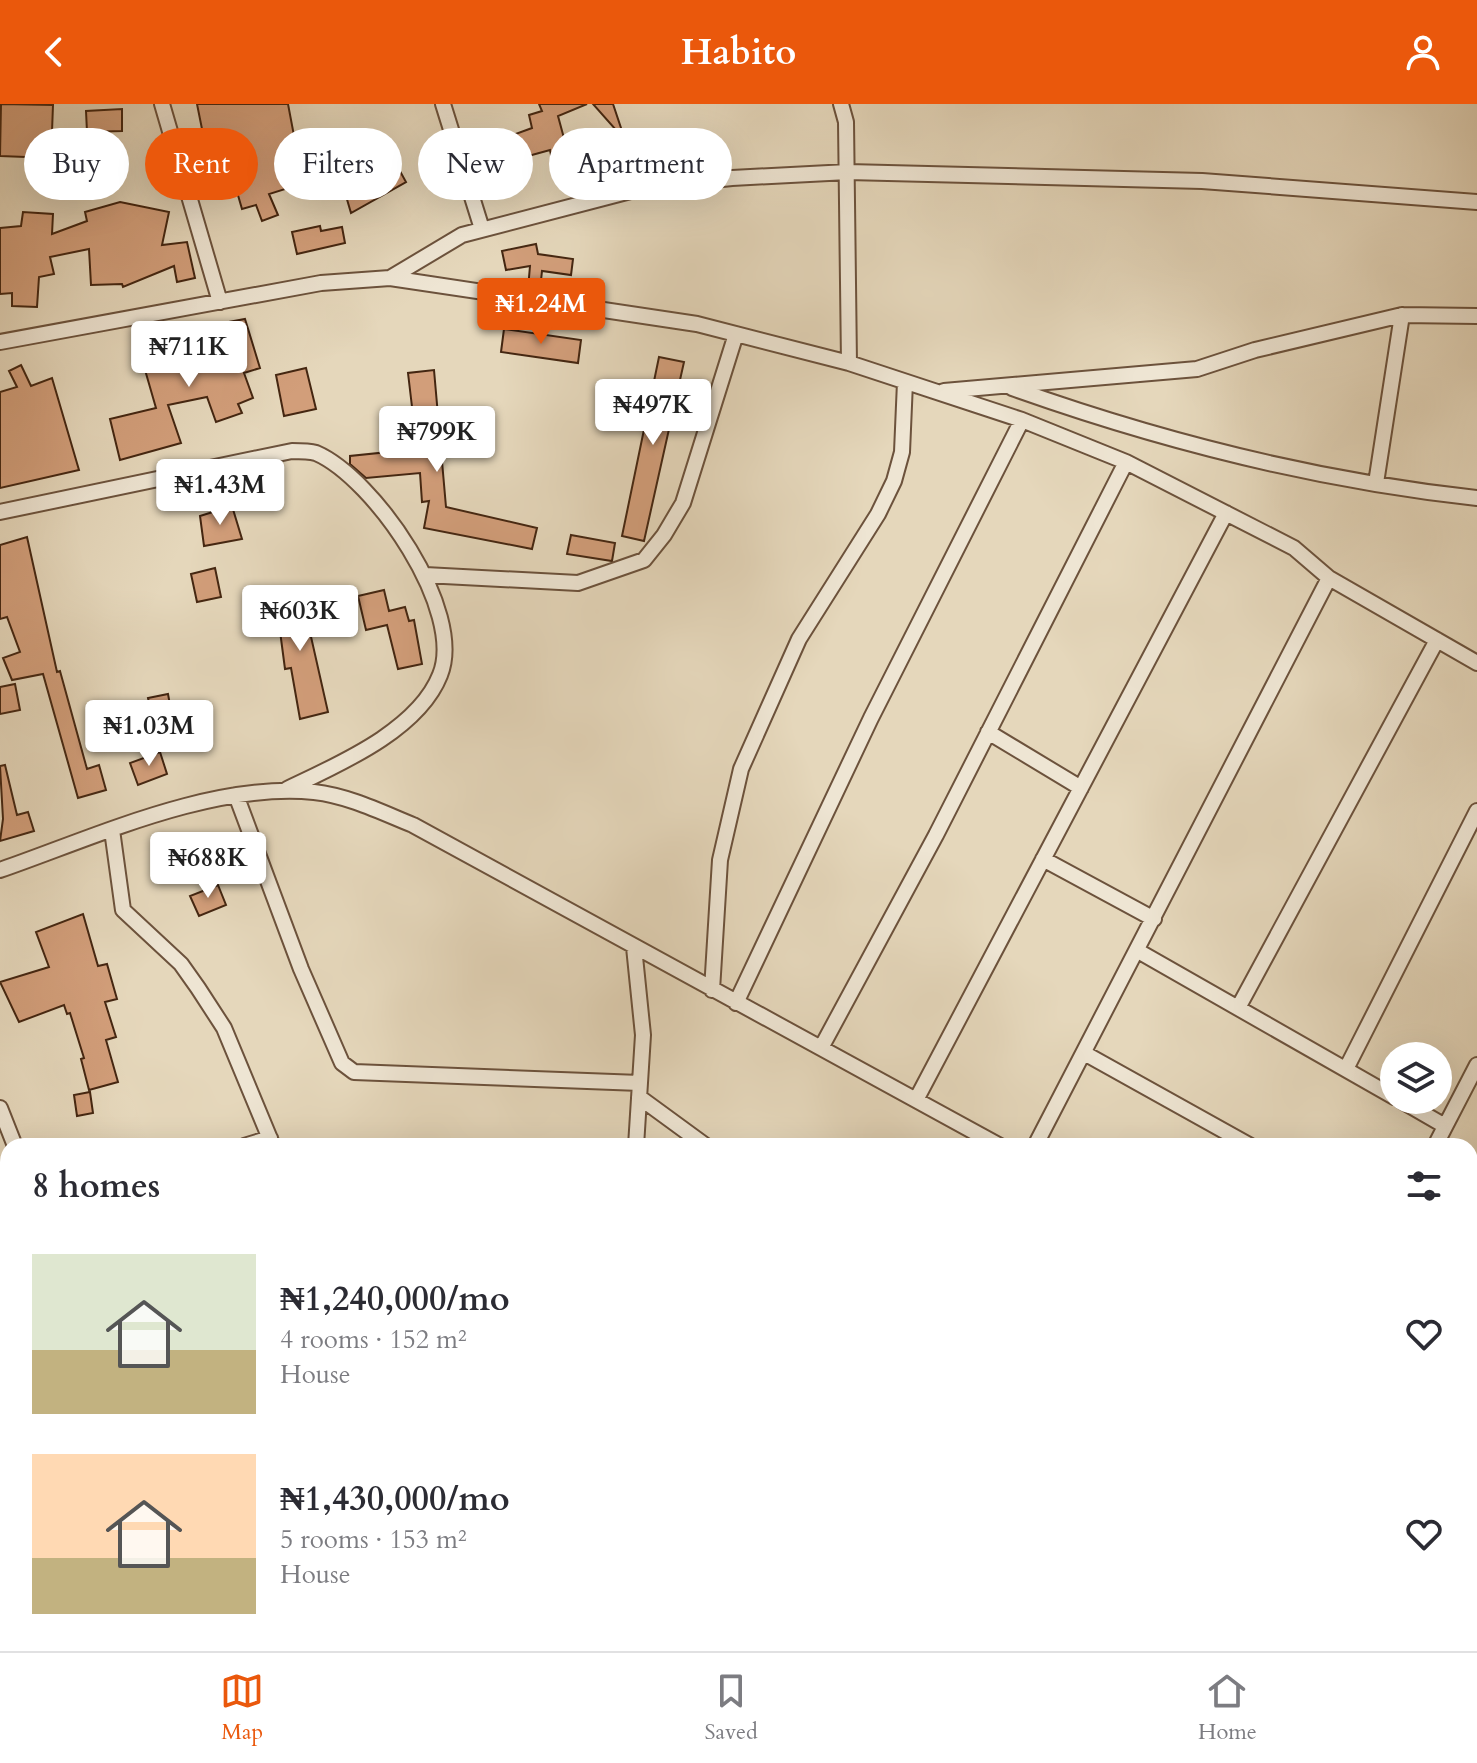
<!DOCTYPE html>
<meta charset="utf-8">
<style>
body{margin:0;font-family:Cardo,serif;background:#f2f2f3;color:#2b2b33;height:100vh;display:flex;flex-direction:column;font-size:30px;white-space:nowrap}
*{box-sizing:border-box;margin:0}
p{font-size:26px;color:#7c7c81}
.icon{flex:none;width:44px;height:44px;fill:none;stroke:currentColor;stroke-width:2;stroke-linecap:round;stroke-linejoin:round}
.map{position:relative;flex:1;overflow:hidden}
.details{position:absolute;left:0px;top:1034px;width:1478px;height:514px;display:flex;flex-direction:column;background:#fff;border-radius:24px 24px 0 0;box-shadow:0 8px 32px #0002}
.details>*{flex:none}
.banner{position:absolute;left:24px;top:24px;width:800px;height:72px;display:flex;gap:16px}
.buttons{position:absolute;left:1380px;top:938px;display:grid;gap:16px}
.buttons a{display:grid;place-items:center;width:72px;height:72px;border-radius:50%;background:#fff;box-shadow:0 8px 32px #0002;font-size:40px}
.price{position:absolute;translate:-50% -68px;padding:0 18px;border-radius:8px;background:#fff;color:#222;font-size:26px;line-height:52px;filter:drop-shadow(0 2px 4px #0008)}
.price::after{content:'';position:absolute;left:50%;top:48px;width:24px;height:18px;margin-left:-12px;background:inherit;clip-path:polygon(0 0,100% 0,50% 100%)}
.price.active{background:#ea580c;color:#fff}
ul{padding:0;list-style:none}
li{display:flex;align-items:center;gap:24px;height:200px;padding:0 32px}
li span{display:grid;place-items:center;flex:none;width:224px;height:160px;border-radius:0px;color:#555}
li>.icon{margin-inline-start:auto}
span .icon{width:96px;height:96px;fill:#fffc;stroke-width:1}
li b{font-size:34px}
h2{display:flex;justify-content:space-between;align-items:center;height:96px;padding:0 32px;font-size:34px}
.pill{padding:0 28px;border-radius:36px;background:#fff;box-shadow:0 8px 32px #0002;font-size:28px;line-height:72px}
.pill.active{background:#ea580c;color:#fff}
header{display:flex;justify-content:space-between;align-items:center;height:104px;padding:0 32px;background:#ea580c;color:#fff;font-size:36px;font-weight:700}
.tab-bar{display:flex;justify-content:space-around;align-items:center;height:112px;border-top:2px solid #e1e1e2;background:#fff;font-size:22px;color:#7c7c81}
.tab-bar a{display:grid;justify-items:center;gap:4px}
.tab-bar .active{color:#ea580c}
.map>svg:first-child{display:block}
</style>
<header><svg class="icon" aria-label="back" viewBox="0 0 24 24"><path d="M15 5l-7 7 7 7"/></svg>Habito<svg class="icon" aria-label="person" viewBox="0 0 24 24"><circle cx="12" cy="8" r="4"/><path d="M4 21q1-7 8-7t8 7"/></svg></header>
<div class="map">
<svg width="1477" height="1547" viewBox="0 0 1477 1547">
<rect width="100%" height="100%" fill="#e5d7bb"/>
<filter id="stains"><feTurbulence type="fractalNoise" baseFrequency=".0025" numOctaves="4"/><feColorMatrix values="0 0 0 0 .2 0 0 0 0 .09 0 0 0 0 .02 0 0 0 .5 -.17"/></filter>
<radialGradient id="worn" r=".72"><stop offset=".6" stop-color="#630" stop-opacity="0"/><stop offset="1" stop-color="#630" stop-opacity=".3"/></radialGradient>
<path fill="#d29e7a" stroke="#442611" stroke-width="2" d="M 1,0 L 53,1 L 51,54 L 0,52 Z
M 197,0 L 288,0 L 295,37 L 309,33 L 310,39 L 349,29 L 355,55 L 384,38 L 406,78 L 351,109 L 339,68 L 269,90 L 278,111 L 262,117 L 256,101 L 242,105 L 233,74 L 213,80 Z
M 539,0 L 587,0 L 558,12 L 568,49 L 597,39 L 596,31 L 617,27 L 593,0 L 613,0 L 627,42 L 595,53 L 599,73 L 577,77 L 578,83 L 568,86 L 555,50 L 551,51 L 550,46 L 521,54 L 526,70 L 510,75 L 502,35 L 532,24 L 529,11 L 542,7 Z
M 122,5 L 122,27 L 87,28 L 86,7 Z
M 120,98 L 169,108 L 162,141 L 187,138 L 195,174 L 177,178 L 174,162 L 123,183 L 122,180 L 91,181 L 89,145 L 50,153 L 54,170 L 39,173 L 37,203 L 12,202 L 12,189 L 0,190 L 0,124 L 21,122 L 23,108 L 53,110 L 52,130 L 87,117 L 85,108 Z
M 320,122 L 321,127 L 342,123 L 345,139 L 297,150 L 292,128 Z
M 536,140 L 538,150 L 573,155 L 571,171 L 542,167 L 540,186 L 528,185 L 530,162 L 506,166 L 502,147 Z
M 245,215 L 260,264 L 244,269 L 253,294 L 238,300 L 242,309 L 216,318 L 207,293 L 168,301 L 181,339 L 120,356 L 110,315 L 156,304 L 141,252 L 196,239 L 196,247 L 226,237 L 223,219 Z
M 504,225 L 581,236 L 578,259 L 501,248 Z
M 659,253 L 684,258 L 644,437 L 622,432 Z
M 21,261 L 31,282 L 52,274 L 79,366 L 0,384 L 0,288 L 17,283 L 9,267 Z
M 306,264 L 316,305 L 284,312 L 276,271 Z
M 434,266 L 446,403 L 537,424 L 532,445 L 424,424 L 429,397 L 422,398 L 420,369 L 366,374 L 350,360 L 350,352 L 417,345 L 408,269 Z
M 232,402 L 242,435 L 204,442 L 200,412 Z
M 571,431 L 615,439 L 612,457 L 567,450 Z
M 27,433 L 57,568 L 60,567 L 87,665 L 99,661 L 106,686 L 78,694 L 43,570 L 12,576 L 3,554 L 20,548 L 7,513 L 0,515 L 0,441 Z
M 215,464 L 221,493 L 197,498 L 191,470 Z
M 300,484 L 328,608 L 300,615 L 291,564 L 285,565 L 275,489 Z
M 384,486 L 389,507 L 405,503 L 409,517 L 414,516 L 422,560 L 398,565 L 387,521 L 366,526 L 358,492 Z
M 15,580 L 20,606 L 0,610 L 0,583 Z
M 168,590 L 174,623 L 184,620 L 188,634 L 159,643 L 148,594 Z
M 160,648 L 167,670 L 138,681 L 130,659 Z
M 5,661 L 17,711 L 28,708 L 34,727 L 0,737 L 3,715 L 0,662 Z
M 218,781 L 226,801 L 199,812 L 190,792 Z
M 83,810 L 98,862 L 107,860 L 117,895 L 105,898 L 116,933 L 106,936 L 118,978 L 89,986 L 81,955 L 84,954 L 70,909 L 67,910 L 64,901 L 19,918 L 0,878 L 49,863 L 36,828 Z
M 90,988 L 93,1009 L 77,1012 L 74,991 Z"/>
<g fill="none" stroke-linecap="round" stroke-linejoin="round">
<defs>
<path id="minor" d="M 162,0 L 220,198
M 443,0 L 482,125
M 841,0 L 846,18 L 849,259
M 390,174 L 462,131 L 646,83 L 732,74 L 848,68 L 1202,77 L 1477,98
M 0,238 L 321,179 L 390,174 L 697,220 L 849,259 L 1022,316 L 1126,358 L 1294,444 L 1329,474 L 1477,559
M 1012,284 C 1161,337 1319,377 1477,394
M 944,287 L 1197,265 L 1255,246 L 1402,211 L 1477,212
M 1376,379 L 1402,211
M 0,408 L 292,347 C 299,347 309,347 316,349 C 374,374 466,507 440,571 C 418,627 337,661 287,685
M 425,471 L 578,479 L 644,456 L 664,431 L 683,399 L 736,230
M 988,628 L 1081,684
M 236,691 L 301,865 L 342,959 L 354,968 L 640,979
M 112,726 L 123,806 L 181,860 L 198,884 L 224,924 L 273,1042
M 1043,755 L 1154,815
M 0,766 C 95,733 212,678 314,688 C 349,692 381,708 413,721 L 1000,1042
M 634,843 L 643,931 L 636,1042
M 1138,847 L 1394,993
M 712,886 L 720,756 L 741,665 L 799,535 L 878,410 L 894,377 L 902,348 L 905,278
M 736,899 L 871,614 L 1022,316
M 1238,904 L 1437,536
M 821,944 L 936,731 L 1126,358
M 1084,949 L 1251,1042
M 1346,965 L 1477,707
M 639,993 L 706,1042
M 916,996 L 1226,409
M 1400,996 L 1445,1022
M 0,1004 L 15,1042
M 244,1042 L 270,1034
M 1035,1042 L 1329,474
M 1435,1042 L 1477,961
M 0,1111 L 8,1109
M 1470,1204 L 1477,1192
M 1470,1297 L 1477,1301
M 0,1440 L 8,1437
M 0,1458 L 8,1463
M 141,1540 L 153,1547
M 954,1540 L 956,1547
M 1324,1540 L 1329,1547
M 598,1547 L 607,1540
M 931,1547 L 935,1540
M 1099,1547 L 1101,1540
M 1263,1547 L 1266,1540"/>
</defs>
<use href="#minor" stroke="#6c523c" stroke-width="18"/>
<use href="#minor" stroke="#eee5d3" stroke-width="14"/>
</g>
<rect width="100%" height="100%" filter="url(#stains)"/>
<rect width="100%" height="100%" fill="url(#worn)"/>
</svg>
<div class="buttons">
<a><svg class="icon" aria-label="layers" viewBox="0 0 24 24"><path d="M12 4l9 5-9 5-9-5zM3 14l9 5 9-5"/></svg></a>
</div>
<b class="price active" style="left:541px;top:242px">₦1.24M</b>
<b class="price" style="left:189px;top:285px">₦711K</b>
<b class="price" style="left:653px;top:343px">₦497K</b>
<b class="price" style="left:437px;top:370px">₦799K</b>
<b class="price" style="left:220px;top:423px">₦1.43M</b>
<b class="price" style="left:300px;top:549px">₦603K</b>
<b class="price" style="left:149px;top:664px">₦1.03M</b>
<b class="price" style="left:208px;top:796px">₦688K</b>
<div class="banner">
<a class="pill">Buy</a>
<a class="pill active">Rent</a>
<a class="pill">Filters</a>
<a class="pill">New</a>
<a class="pill">Apartment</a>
</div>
<section class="details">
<h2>8 homes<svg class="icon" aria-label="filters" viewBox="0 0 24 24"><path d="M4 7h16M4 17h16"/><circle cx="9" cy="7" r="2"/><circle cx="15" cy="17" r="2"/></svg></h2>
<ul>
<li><span style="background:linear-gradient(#dfe7d0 60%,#c2b280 0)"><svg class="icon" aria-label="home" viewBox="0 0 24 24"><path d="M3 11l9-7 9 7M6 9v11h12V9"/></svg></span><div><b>₦1,240,000/mo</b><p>4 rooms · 152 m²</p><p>House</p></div><svg class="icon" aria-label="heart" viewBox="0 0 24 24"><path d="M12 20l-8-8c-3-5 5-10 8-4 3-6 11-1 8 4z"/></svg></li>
<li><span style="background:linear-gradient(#ffd9b3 65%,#c2b280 0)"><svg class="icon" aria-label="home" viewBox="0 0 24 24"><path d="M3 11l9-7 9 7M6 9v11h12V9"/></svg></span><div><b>₦1,430,000/mo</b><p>5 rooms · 153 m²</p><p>House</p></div><svg class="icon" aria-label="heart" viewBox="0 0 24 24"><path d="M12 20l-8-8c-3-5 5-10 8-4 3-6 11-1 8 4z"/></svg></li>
</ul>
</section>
</div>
<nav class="tab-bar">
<a class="active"><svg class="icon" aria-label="map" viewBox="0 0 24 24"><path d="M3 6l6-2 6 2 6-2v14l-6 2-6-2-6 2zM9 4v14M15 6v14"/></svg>Map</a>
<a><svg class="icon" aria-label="saved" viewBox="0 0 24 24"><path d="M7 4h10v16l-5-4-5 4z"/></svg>Saved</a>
<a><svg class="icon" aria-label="home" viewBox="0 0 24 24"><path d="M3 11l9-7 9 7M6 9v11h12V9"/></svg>Home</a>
</nav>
